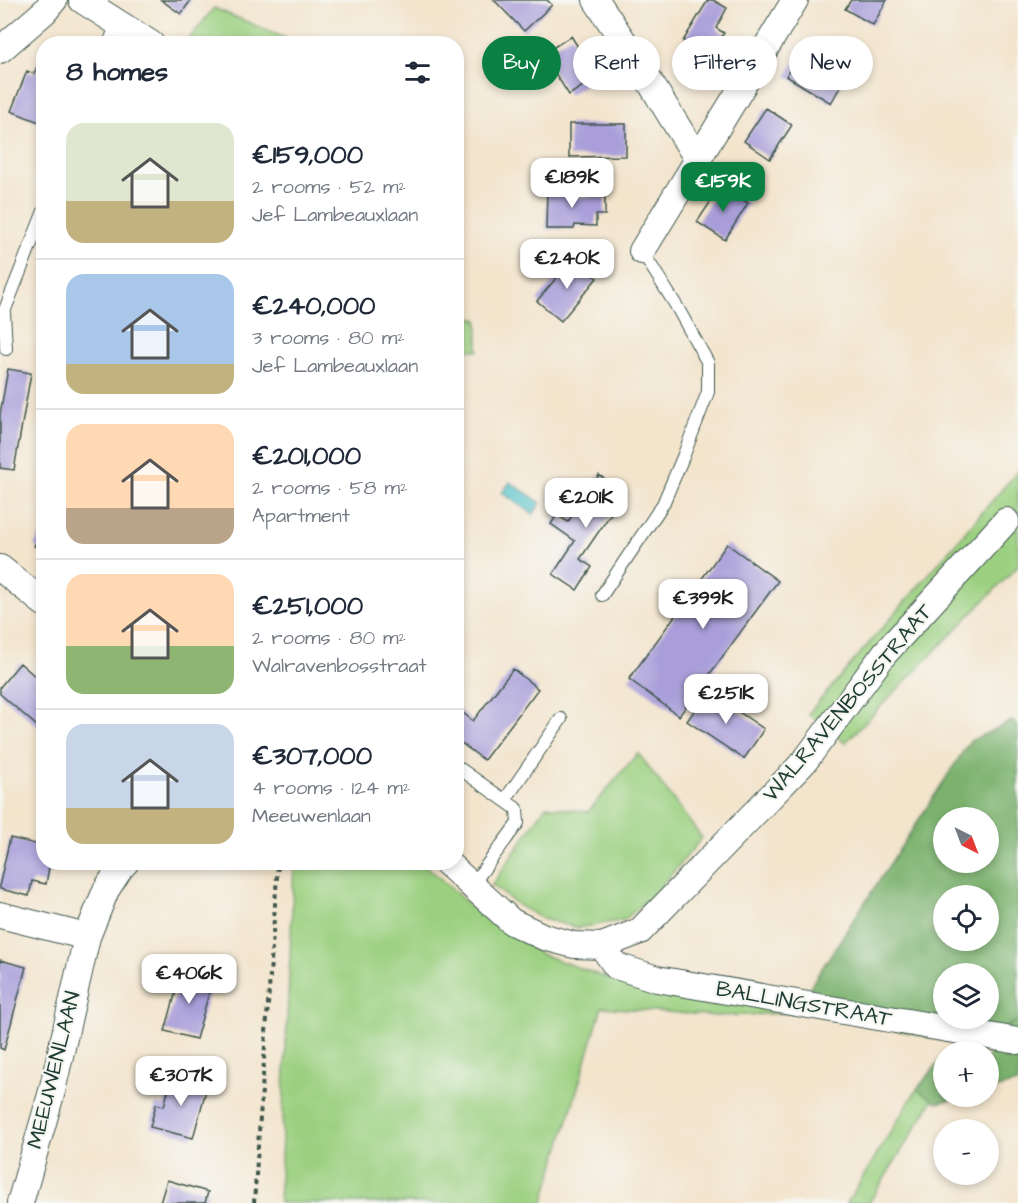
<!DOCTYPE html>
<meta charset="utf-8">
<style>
body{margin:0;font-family:"Architects Daughter",sans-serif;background:#f2f2f3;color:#1f2937;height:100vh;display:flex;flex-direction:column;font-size:22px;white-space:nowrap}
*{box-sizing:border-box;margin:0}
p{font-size:20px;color:#747a83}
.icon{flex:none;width:33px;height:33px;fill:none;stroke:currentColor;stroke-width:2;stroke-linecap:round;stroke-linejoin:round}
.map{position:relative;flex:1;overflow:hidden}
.drawer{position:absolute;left:36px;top:36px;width:428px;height:834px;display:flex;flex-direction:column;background:#fff;border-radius:24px;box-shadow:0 3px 9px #0003}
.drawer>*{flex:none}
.top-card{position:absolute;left:482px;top:36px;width:446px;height:54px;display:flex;gap:12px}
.needle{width:39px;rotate:138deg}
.controls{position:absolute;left:933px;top:807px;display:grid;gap:12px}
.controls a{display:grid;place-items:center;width:66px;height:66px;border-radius:50%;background:#fff;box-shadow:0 3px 9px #0003;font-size:30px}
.price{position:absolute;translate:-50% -51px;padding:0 14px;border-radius:12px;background:#fff;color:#222;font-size:20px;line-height:39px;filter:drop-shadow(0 2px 3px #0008)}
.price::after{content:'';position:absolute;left:50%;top:36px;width:18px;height:14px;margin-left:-9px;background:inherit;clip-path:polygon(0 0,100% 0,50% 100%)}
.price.selected{background:#0b8043;color:#fff}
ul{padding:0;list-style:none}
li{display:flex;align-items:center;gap:18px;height:150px;padding:0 30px}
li+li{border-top:2px solid #e0e1e3}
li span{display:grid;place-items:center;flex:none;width:168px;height:120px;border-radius:18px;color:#555}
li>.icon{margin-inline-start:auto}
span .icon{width:72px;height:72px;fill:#fffc;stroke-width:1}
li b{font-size:26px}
h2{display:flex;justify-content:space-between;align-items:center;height:72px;padding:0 30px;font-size:26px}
.chip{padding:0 21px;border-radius:27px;background:#fff;box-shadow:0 3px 9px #0003;font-size:21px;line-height:54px}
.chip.selected{background:#0b8043;color:#fff}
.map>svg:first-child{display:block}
</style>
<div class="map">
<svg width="1018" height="1203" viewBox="0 0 1018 1203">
<rect width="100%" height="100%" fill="#f6f6f2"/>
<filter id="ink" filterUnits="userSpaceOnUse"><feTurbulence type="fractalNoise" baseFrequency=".0167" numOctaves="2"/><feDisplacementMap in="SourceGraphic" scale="12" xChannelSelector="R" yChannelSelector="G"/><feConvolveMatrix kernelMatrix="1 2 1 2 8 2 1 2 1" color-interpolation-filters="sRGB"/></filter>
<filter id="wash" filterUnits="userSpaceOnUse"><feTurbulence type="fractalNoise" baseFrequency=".008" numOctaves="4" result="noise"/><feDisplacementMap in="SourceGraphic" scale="24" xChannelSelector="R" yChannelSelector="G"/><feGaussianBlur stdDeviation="1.35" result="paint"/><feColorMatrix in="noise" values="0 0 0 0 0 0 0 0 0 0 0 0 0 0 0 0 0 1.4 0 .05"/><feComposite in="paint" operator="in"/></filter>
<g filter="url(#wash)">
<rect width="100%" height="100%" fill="#f3e4cc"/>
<path fill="#9bd080" stroke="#5d865a" stroke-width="1.5" d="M 214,8 L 297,43 L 186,43 Z
M 456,311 L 478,320 L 478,351 L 456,348 Z
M 1018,471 L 1018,566 L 845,743 L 808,714 Z
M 638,753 L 702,838 L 655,894 L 624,920 L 578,928 L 543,919 L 518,905 L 492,885 L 546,806 L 588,812 Z
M 294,863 L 423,863 L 475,910 L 541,954 L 610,979 L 791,1013 L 717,1016 L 602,1007 L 543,1203 L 279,1203 Z
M 943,1058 L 943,1086 L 933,1100 L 869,1203 L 847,1203 L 917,1089 Z"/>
<path fill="#7cb26e" stroke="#4e7851" stroke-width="1.5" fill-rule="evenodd" d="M 1012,721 L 1018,726 L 1018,1037 L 995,1037 L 1016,1021 L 984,1041 L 1018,1047 L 1018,1083 L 989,1090 L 988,1052 L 949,1051 L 956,1043 L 796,1008 L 970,741 ZM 944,818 L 988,818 L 988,862 L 944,862 ZM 944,896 L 988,896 L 988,940 L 944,940 ZM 944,974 L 988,974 L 988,1018 L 944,1018 Z
M 943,1058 L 944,1096 L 962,1097 L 937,1103 L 917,1089 Z"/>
<path fill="#54c2c9" stroke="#3a807e" stroke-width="1.5" d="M 510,482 L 541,503 L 533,514 L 502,493 Z"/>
<g id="blocks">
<path fill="#a99ed9" d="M 161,0 L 191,0 L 181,14 Z
M 494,0 L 547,0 L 552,5 L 524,31 Z
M 708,0 L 713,0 L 727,8 L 716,28 L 724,33 L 715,47 L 707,42 L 701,52 L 683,41 Z
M 851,0 L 887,0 L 873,25 L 845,9 Z
M 571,36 L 597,77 L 569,95 L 543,54 Z
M 804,46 L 848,73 L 831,103 L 786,76 Z
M 41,57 L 44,58 L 44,124 L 11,111 L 27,71 L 34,74 Z
M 766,108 L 792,125 L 770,159 L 744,141 Z
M 569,124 L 626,124 L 626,156 L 569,157 Z
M 721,186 L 748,203 L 725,240 L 697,222 Z
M 547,187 L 575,187 L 575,197 L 605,197 L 605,215 L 596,215 L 596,226 L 575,225 L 574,229 L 546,229 Z
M 573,258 L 597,278 L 561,321 L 537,301 Z
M 8,369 L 31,373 L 14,470 L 0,468 L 0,414 Z
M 599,475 L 625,493 L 580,559 L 592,567 L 577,590 L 553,574 L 575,541 L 551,524 L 557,515 L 568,522 Z
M 44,529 L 44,551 L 34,546 Z
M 727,544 L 778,581 L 679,716 L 629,679 Z
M 20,663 L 44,684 L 44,732 L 0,694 L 0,687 Z
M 513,669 L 538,689 L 484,760 L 456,739 L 456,707 L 473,721 Z
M 708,691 L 764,729 L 744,759 L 687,721 Z
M 10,838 L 44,846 L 44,862 L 50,862 L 46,884 L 32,881 L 29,896 L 0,889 L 0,882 Z
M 0,960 L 26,967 L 4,1050 L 0,1048 Z
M 182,970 L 213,979 L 196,1039 L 165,1031 Z
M 173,1074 L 208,1083 L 193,1138 L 150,1127 L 156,1104 L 164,1106 Z
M 167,1180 L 208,1192 L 205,1203 L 160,1203 Z"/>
</g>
</g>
<g filter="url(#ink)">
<use href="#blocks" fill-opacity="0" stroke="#3f564b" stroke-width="1.5"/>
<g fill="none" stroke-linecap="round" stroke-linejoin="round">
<defs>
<path id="service" d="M 109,44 L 117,23
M 4,312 L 6,349
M 0,318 L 4,312 L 44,211
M 602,595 L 663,504 L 683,457 L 708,392 L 708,363 L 677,307 L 642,251
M 456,766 L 517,809 L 518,823 L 472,885
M 505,800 L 561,719"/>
<path id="minor" d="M 82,0 L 151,44
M 596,0 L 645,74 L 698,160
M 0,50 L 44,12 L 54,0
M 642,251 L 795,0
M 0,568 L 44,603
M 446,862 L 512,922 L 544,937 L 574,945 L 602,946 L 640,931 L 804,762 L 885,653 L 1006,521
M 0,915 L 87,937
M 602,946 L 616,966 L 657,979 L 1018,1041
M 20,1203 L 52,1091 L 87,937 L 106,890 L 121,867 L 126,862"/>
</defs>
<use href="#service" stroke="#3f564b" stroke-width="14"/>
<use href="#minor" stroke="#3f564b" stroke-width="28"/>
<path stroke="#3f564b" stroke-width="4" stroke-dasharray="4.5 4.5" stroke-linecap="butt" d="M 254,1203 L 278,862"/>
<use href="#service" stroke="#fff" stroke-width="12"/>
<use href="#minor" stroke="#fff" stroke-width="26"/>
</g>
</g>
<g text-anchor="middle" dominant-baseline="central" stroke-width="4.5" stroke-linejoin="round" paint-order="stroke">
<g font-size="22" fill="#1f3d34" stroke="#f6f6f2">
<text transform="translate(848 703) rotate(-50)">WALRAVENBOSSTRAAT</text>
<text transform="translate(804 1004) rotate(10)">BALLINGSTRAAT</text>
<text transform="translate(54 1070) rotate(-76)">MEEUWENLAAN</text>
</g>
</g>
</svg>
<div class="controls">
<a><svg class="needle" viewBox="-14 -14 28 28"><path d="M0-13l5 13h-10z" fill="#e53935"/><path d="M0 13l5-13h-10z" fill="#747a83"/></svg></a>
<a><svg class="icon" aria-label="locate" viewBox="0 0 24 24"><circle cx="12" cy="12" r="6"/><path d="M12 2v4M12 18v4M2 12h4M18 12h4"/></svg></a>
<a><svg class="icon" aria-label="layers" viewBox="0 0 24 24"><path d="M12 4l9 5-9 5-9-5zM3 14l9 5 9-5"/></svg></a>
<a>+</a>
<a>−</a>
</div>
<b class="price" style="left:572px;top:209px">€189K</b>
<b class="price selected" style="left:723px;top:213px">€159K</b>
<b class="price" style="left:567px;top:290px">€240K</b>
<b class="price" style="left:586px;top:529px">€201K</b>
<b class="price" style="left:703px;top:630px">€399K</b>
<b class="price" style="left:726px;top:725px">€251K</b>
<b class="price" style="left:189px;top:1005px">€406K</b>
<b class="price" style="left:181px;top:1107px">€307K</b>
<div class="top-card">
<a class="chip selected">Buy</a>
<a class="chip">Rent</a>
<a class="chip">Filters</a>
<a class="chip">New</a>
</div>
<section class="drawer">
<h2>8 homes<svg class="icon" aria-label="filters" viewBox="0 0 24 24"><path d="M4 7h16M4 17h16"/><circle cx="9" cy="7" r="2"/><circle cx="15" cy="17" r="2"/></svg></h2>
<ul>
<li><span style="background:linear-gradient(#dfe7d0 65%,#c2b280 0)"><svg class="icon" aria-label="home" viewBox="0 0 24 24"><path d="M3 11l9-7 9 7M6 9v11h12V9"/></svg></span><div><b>€159,000</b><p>2 rooms · 52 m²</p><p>Jef Lambeauxlaan</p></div></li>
<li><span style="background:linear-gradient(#a9c7e8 75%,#c2b280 0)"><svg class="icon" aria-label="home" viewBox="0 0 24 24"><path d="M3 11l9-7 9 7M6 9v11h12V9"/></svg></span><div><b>€240,000</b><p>3 rooms · 80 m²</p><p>Jef Lambeauxlaan</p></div></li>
<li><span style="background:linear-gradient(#ffd9b3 70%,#b9a48a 0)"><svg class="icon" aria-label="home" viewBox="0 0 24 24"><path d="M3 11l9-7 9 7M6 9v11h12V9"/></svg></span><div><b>€201,000</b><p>2 rooms · 58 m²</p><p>Apartment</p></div></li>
<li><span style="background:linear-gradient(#ffd9b3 60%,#8fb573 0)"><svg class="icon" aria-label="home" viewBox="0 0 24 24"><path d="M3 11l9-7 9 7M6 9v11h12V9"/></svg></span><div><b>€251,000</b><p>2 rooms · 80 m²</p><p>Walravenbosstraat</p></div></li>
<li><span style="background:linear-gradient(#c9d6e8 70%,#c2b280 0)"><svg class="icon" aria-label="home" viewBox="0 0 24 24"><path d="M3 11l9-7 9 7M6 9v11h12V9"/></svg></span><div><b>€307,000</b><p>4 rooms · 124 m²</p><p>Meeuwenlaan</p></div></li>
</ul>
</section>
</div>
